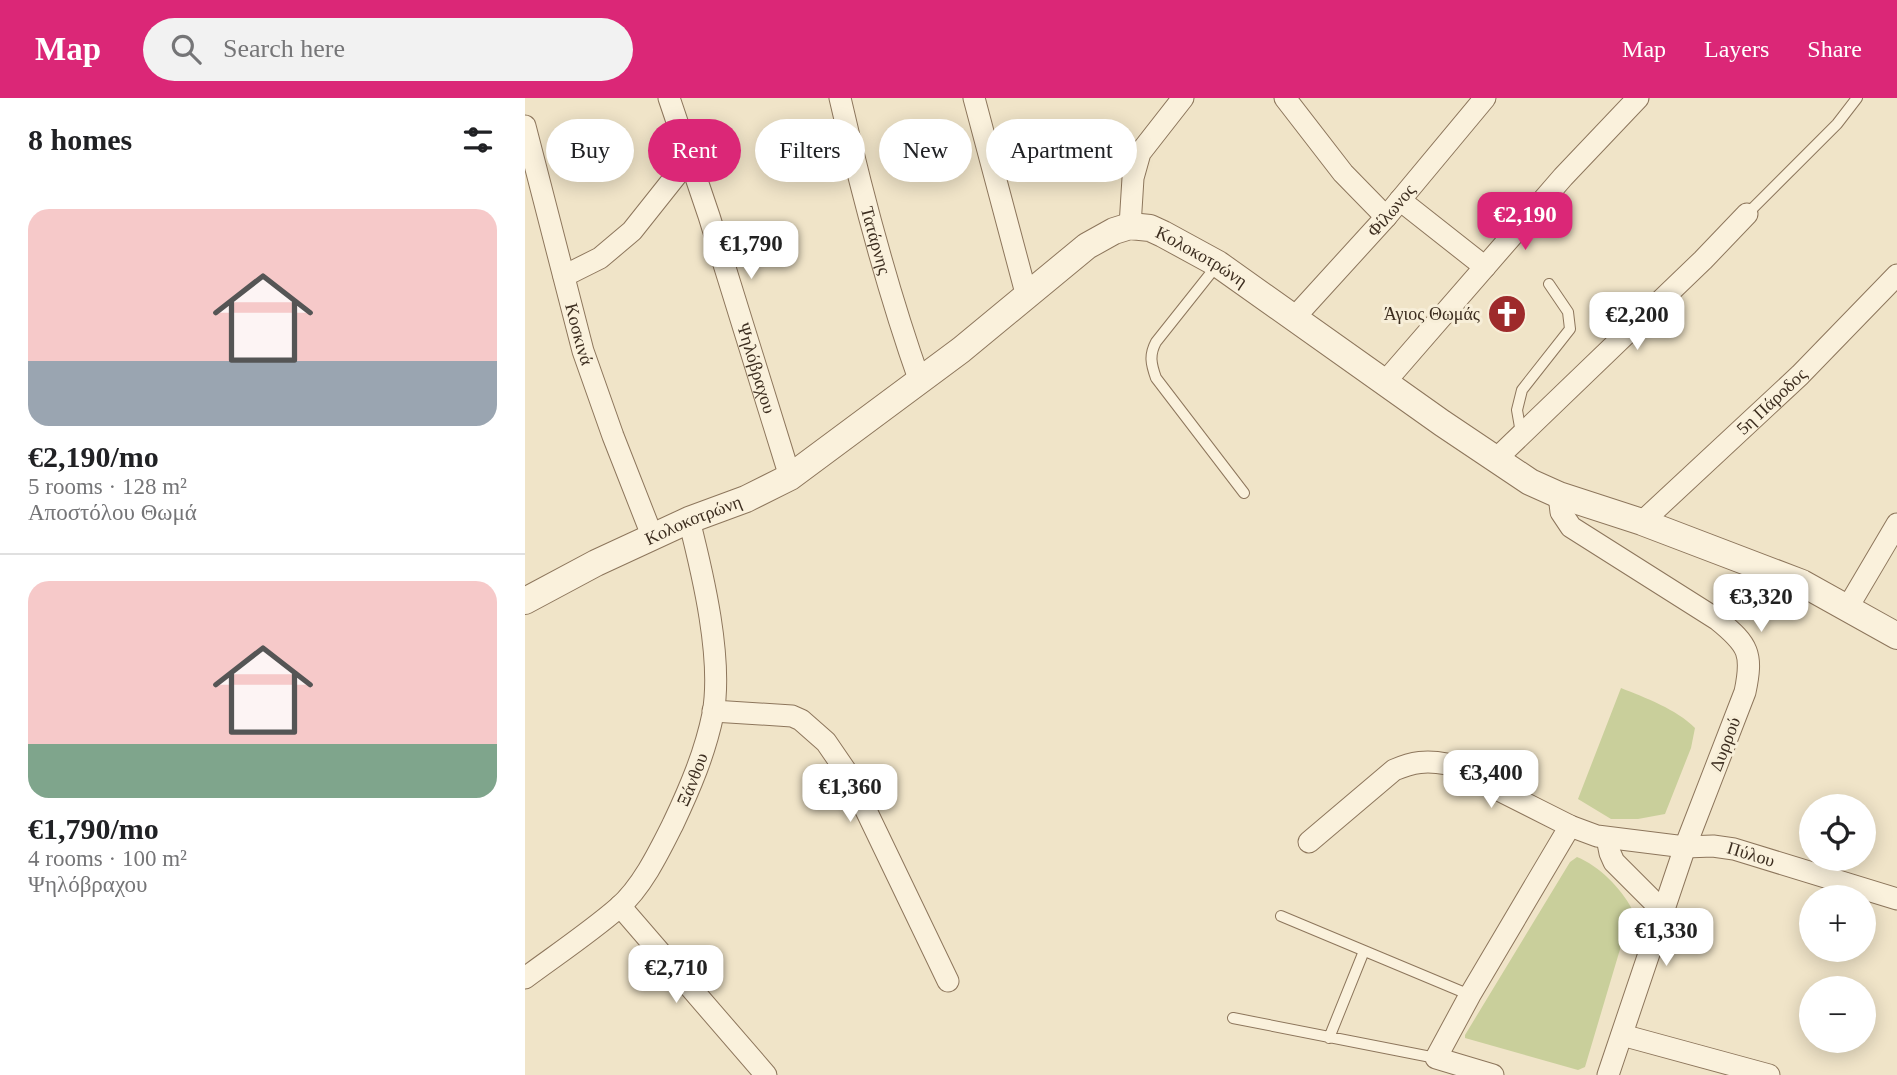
<!DOCTYPE html>
<meta charset="utf-8">
<style>
body{margin:0;font-family:"Times New Roman",serif;background:#f2f2f2;color:#202124;height:100vh;display:flex;flex-direction:column;font-size:26px;white-space:nowrap}
*{box-sizing:border-box;margin:0}
p{font-size:23px;color:#757577}
.icon{flex:none;width:38px;height:38px;fill:none;stroke:currentColor;stroke-width:2;stroke-linecap:round;stroke-linejoin:round}
.map{position:relative;flex:1;overflow:hidden}
.drawer{display:flex;flex-direction:column;background:#fff;width:525px}
.drawer>*{flex:none}
.banner{position:absolute;left:21px;top:21px;width:665px;height:63px;display:flex;gap:14px}
.tools{position:absolute;left:1274px;top:696px;display:grid;gap:14px}
.tools a{display:grid;place-items:center;width:77px;height:77px;border-radius:50%;background:#fff;box-shadow:0 4px 18px #0003;font-size:35px}
.price{position:absolute;translate:-50% -60px;padding:0 16px;border-radius:14px;background:#fff;color:#222;font-size:23px;line-height:46px;filter:drop-shadow(0 2px 4px #0008)}
.price::after{content:'';position:absolute;left:50%;top:42px;width:21px;height:16px;margin-left:-10px;background:inherit;clip-path:polygon(0 0,100% 0,50% 100%)}
.price.current{background:#db2777;color:#fff}
ul{padding:0;list-style:none}
li{display:grid;align-content:center;gap:14px;height:371px;padding:0 28px}
li+li{border-top:2px solid #e0e0e0}
li span{display:grid;place-items:center;height:217px;border-radius:21px;color:#555}
li>.icon{margin-inline-start:auto}
span .icon{width:126px;height:126px;fill:#fffc;stroke-width:1}
li b{font-size:30px}
h2{display:flex;justify-content:space-between;align-items:center;height:84px;padding:0 28px;font-size:30px}
.pill{padding:0 24px;border-radius:32px;background:#fff;box-shadow:0 4px 18px #0003;font-size:24px;line-height:63px}
.pill.current{background:#db2777;color:#fff}
header{display:flex;align-items:center;gap:42px;box-sizing:border-box;height:98px;padding:0 35px;background:#db2777;color:#fff}
header strong{font-size:33px}
nav{display:flex;gap:38px;margin-inline-start:auto;font-size:24px}
.search{width:490px;height:63px;background:#f2f2f2;display:flex;align-items:center;gap:18px;box-sizing:border-box;padding:0 24px;border-radius:38px;color:#757577;font-size:26px}
main{display:flex;flex:1;min-height:0}
.map>svg:first-child{display:block}
</style>
<header>
<strong>Map</strong>
<div class="search"><svg class="icon" aria-label="search" viewBox="0 0 24 24"><circle cx="10" cy="10" r="6"/><path d="M15 15l6 6"/></svg>Search here</div>
<nav><a>Map</a><a>Layers</a><a>Share</a></nav>
</header>
<main>
<section class="drawer">
<h2>8 homes<svg class="icon" aria-label="filters" viewBox="0 0 24 24"><path d="M4 7h16M4 17h16"/><circle cx="9" cy="7" r="2"/><circle cx="15" cy="17" r="2"/></svg></h2>
<ul>
<li><span style="background:linear-gradient(#f6c9c9 70%,#9aa5b1 0)"><svg class="icon" aria-label="home" viewBox="0 0 24 24"><path d="M3 11l9-7 9 7M6 9v11h12V9"/></svg></span><div><b>€2,190/mo</b><p>5 rooms · 128 m²</p><p>Αποστόλου Θωμά</p></div></li>
<li><span style="background:linear-gradient(#f6c9c9 75%,#7fa58c 0)"><svg class="icon" aria-label="home" viewBox="0 0 24 24"><path d="M3 11l9-7 9 7M6 9v11h12V9"/></svg></span><div><b>€1,790/mo</b><p>4 rooms · 100 m²</p><p>Ψηλόβραχου</p></div></li>
</ul>
</section>
<div class="map">
<svg width="1372" height="977" viewBox="0 0 1372 977">
<rect width="100%" height="100%" fill="#f0e4c8"/>
<path fill="#c9cf9b" d="M 1096,590 C 1121,600 1151,611 1170,630 L 1166,650 L 1140,716 L 1113,721 L 1086,721 L 1053,701 Z
M 1052,759 C 1074,768 1096,790 1107,811 L 1060,969 L 1053,972 L 940,940 L 940,937 L 1045,764 Z"/>
<g fill="none" stroke-linecap="round" stroke-linejoin="round">
<defs>
<path id="service" d="M 1222,116 L 1312,26 L 1332,0
M 693,166 L 631,244 C 624,257 626,266 631,280 L 719,395
M 996,335 L 992,312 L 997,292 L 1045,231 L 1043,214 L 1024,186
M 756,818 L 945,897
M 708,920 L 911,960
M 804,940 L 839,853"/>
<g id="minor">
<path id="s1" d="M 144,0 L 184,118 L 265,379"/>
<path id="s2" d="M 315,0 C 337,96 362,191 395,284"/>
<path d="M 449,0 L 502,199"/>
<path d="M 760,0 L 818,75 L 861,119"/>
<path id="s3" d="M 0,28 L 58,253 L 88,338 L 128,440"/>
<path d="M 875,102 L 960,169"/>
<path d="M 605,128 L 608,80 L 615,55 L 658,0"/>
<path d="M 39,178 L 75,160 L 107,133 L 165,60"/>
<path id="s4" d="M 769,220 L 861,119 L 960,0"/>
<path d="M 860,284 L 1038,79 L 1113,0"/>
<path d="M 970,362 L 1178,162 L 1222,116"/>
<path d="M 1034,397 L 1036,414 L 1046,429 L 1193,522 C 1224,547 1228,556 1220,594 L 1160,749 L 1083,977"/>
<path id="s5" d="M 1117,424 L 1275,277 L 1372,177"/>
<path d="M 1323,509 L 1372,426"/>
<path d="M 188,613 L 267,618 L 276,622 L 301,644 L 325,679 L 423,883"/>
<path d="M 1082,740 L 1085,755 L 1089,764 L 1138,813"/>
<path id="s6" d="M 784,744 L 869,672 C 888,664 901,662 922,666 L 1045,728 L 1072,738 L 1160,749 L 1188,748 L 1209,751 L 1372,801"/>
<path d="M 95,808 L 241,977"/>
<path id="s7" d="M 0,880 C 31,857 64,835 93,810 C 117,789 134,754 148,726 C 165,690 180,655 188,616 C 198,561 178,477 164,422"/>
<path d="M 1097,937 L 1244,977"/>
<path d="M 968,977 L 911,960 L 945,897 L 1045,728"/>
</g>
<g id="tertiary">
<path id="s8" d="M 0,503 L 71,465 L 164,422 L 221,401 L 265,379 L 436,252 L 562,148 L 589,133 L 605,128 L 625,130 L 638,136 L 693,166 L 917,325 L 1005,384 L 1034,397 L 1117,424 L 1277,485 L 1372,538"/>
</g>
</defs>
<use href="#service" stroke="#8d765c" stroke-width="12"/>
<use href="#minor" stroke="#8d765c" stroke-width="23"/>
<use href="#tertiary" stroke="#8d765c" stroke-width="28"/>
<use href="#service" stroke="#faf1dc" stroke-width="10"/>
<use href="#minor" stroke="#faf1dc" stroke-width="21"/>
<use href="#tertiary" stroke="#faf1dc" stroke-width="26"/>
</g>
<defs>
<symbol id="church-disc" viewBox="-11 -11 22 22"><circle r="9.5" fill="#9e2a2b" stroke="#f7eed8"/><path d="M-1.2-6h2.4v3.5h3.3v2.4h-3.3V6h-2.4V-.1h-3.3v-2.4h3.3Z" fill="#fff"/></symbol>
</defs>
<g fill-rule="evenodd">
<use href="#church-disc" x="960" y="194" width="44" height="44"/>
</g>
<g text-anchor="middle" dominant-baseline="central" stroke-width="6" stroke-linejoin="round" paint-order="stroke">
<g font-size="18" fill="#3d2e20" stroke="#f7eed8">
<text stroke="none"><textPath href="#s4" startOffset="145">Φίλωνος</textPath></text>
<text stroke="none"><textPath href="#s2" startOffset="147">Τατάρνης</textPath></text>
<text stroke="none"><textPath href="#s8" startOffset="796">Κολοκοτρώνη</textPath></text>
<text stroke="none"><textPath href="#s3" startOffset="215">Κοσκινά</textPath></text>
<text stroke="none"><textPath href="#s1" startOffset="284">Ψηλόβραχου</textPath></text>
<text stroke="none"><textPath href="#s5" startOffset="177">5η Πάροδος</textPath></text>
<text stroke="none"><textPath href="#s8" startOffset="187">Κολοκοτρώνη</textPath></text>
<text transform="translate(1200 646) rotate(-69)">Δυρρού</text>
<text stroke="none"><textPath href="#s7" startOffset="266">Ξάνθου</textPath></text>
<text stroke="none"><textPath href="#s6" startOffset="488">Πύλου</textPath></text>
</g>
<g font-size="18" fill="#3d2e20" stroke="#f7eed8" text-anchor="end">
<text x="955" y="216">Άγιος Θωμάς</text>
</g>
</g>
</svg>
<div class="tools">
<a><svg class="icon" aria-label="locate" viewBox="0 0 24 24"><circle cx="12" cy="12" r="6"/><path d="M12 2v4M12 18v4M2 12h4M18 12h4"/></svg></a>
<a>+</a>
<a>−</a>
</div>
<b class="price current" style="left:1000px;top:154px">€2,190</b>
<b class="price" style="left:226px;top:183px">€1,790</b>
<b class="price" style="left:1112px;top:254px">€2,200</b>
<b class="price" style="left:1236px;top:536px">€3,320</b>
<b class="price" style="left:966px;top:712px">€3,400</b>
<b class="price" style="left:325px;top:726px">€1,360</b>
<b class="price" style="left:1141px;top:870px">€1,330</b>
<b class="price" style="left:151px;top:907px">€2,710</b>
<div class="banner">
<a class="pill">Buy</a>
<a class="pill current">Rent</a>
<a class="pill">Filters</a>
<a class="pill">New</a>
<a class="pill">Apartment</a>
</div>
</div>
</main>
